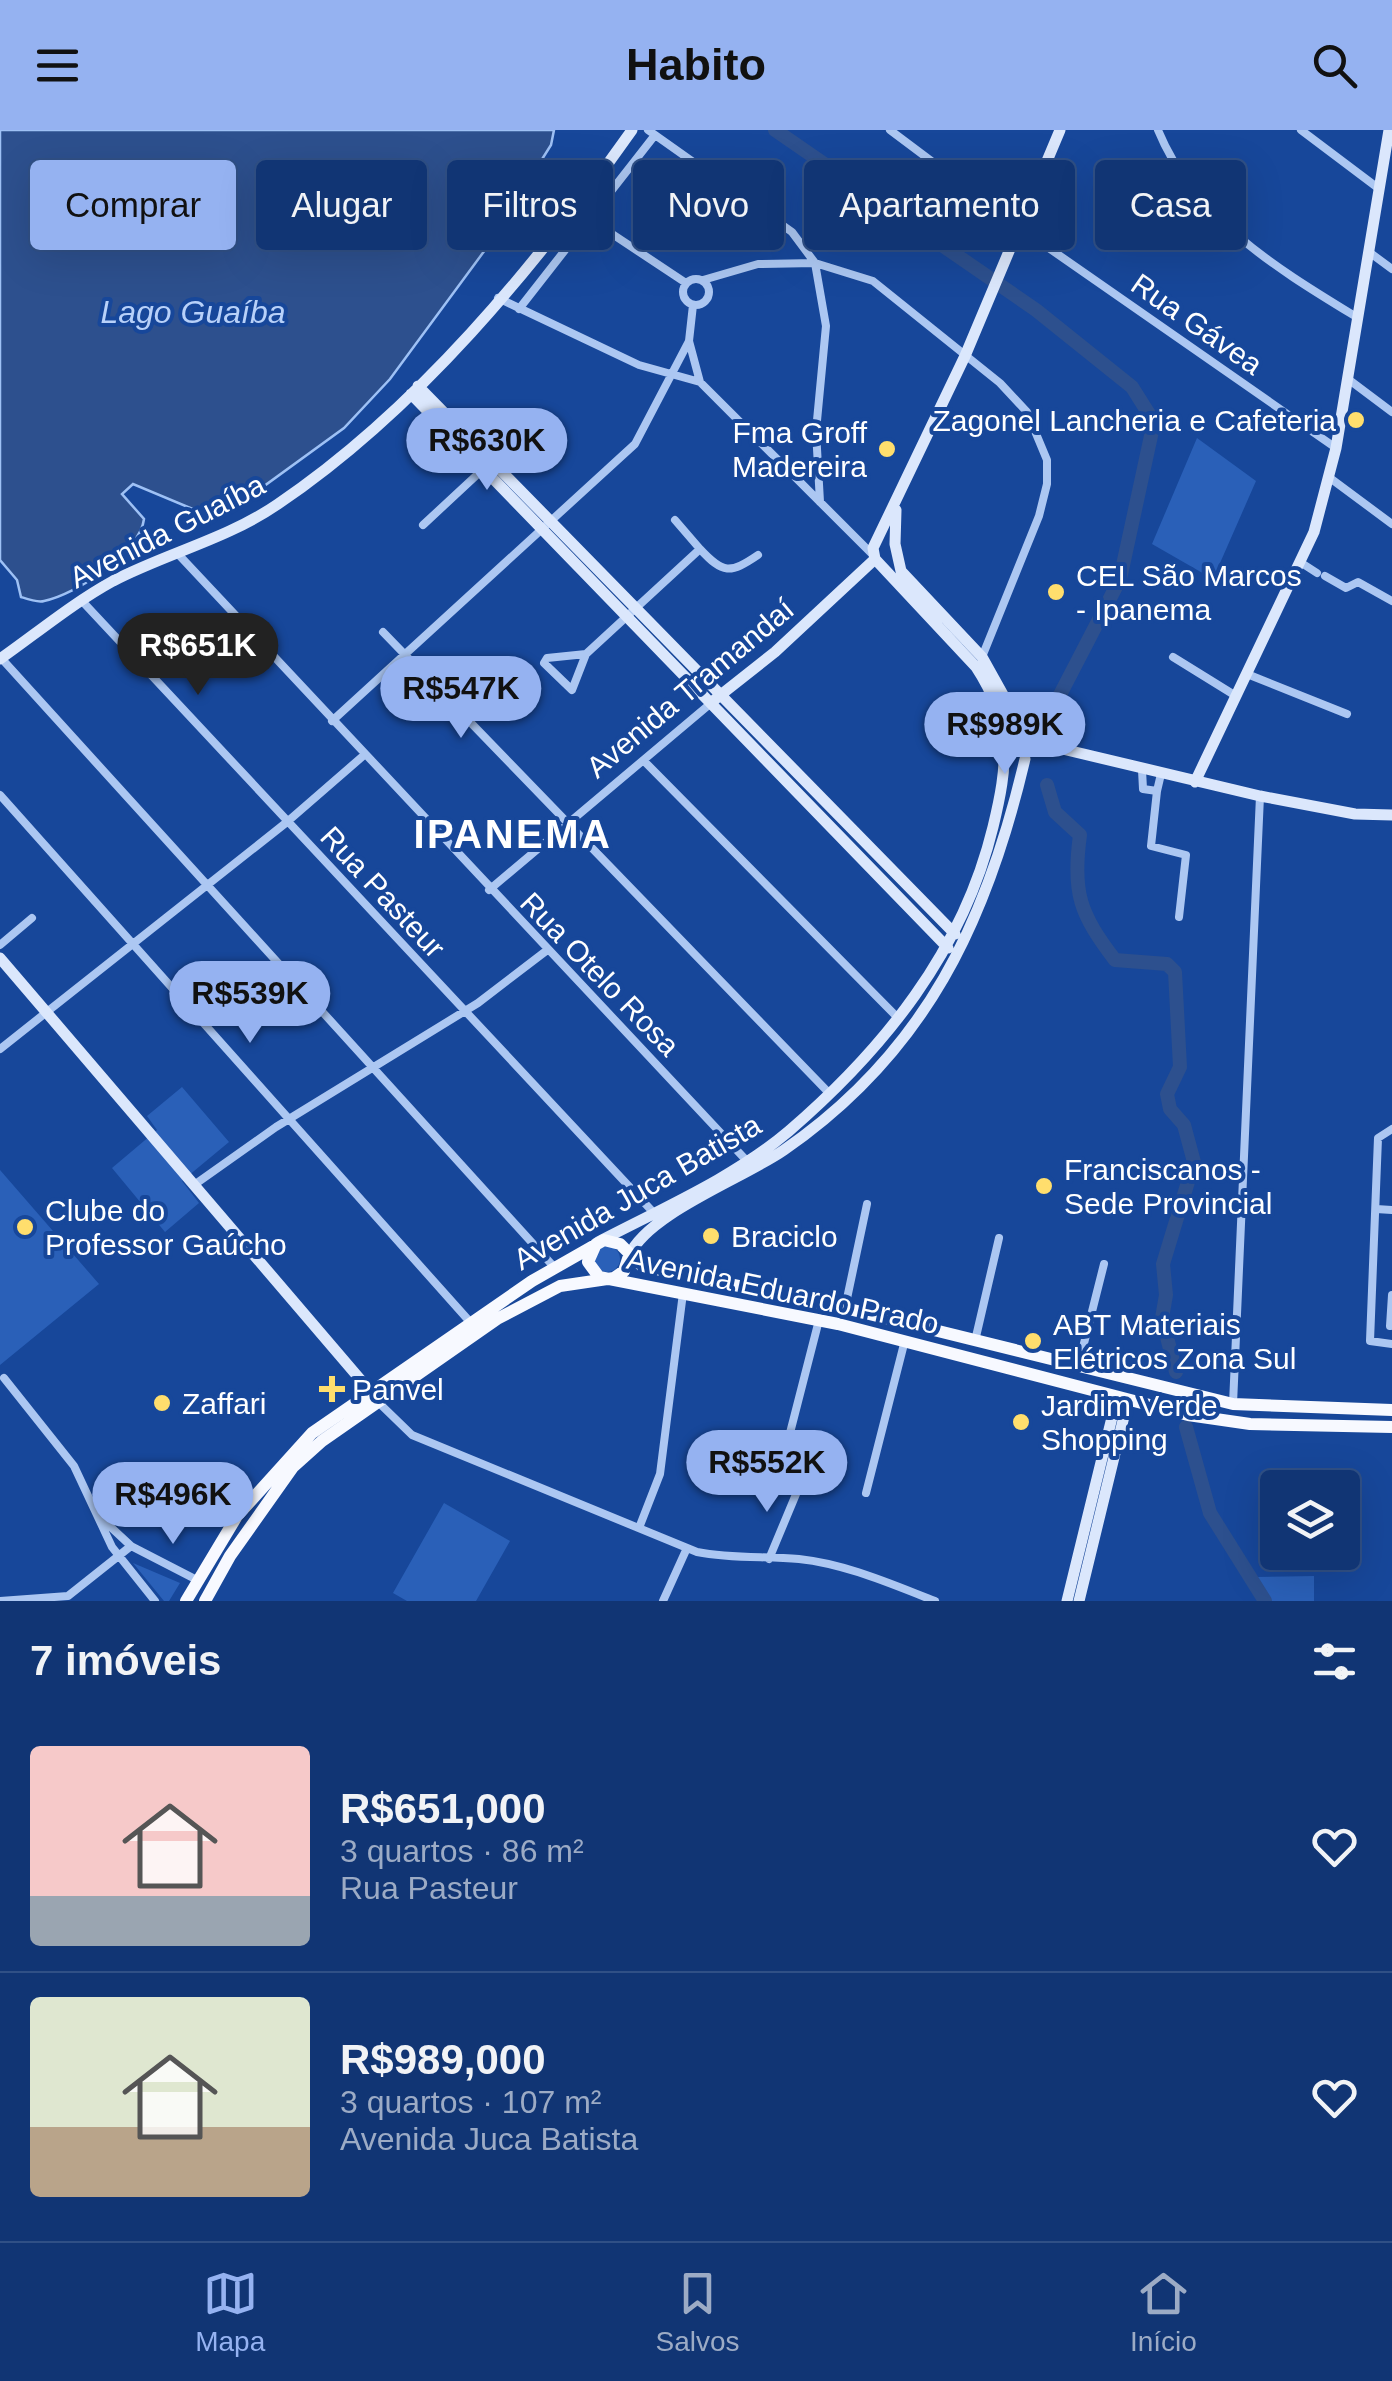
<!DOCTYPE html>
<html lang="pt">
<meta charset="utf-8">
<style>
body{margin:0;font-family:Helvetica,sans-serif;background:#1a3d79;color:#f1f3f6;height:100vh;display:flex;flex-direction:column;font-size:38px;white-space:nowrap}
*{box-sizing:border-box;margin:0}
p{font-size:32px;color:#9cabc5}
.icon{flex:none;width:55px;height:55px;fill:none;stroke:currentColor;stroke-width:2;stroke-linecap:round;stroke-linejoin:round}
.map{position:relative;height:1471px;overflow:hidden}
.sheet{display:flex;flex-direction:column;background:#113574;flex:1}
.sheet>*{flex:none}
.hud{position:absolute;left:30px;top:30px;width:1332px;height:90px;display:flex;gap:20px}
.buttons{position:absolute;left:1260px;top:1340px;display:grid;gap:20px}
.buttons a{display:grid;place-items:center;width:100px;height:100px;border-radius:10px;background:#113574;box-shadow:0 10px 40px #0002,0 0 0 2px #305086;font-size:50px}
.price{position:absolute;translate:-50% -85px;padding:0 22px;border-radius:35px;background:#95b2f1;color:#111;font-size:32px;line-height:65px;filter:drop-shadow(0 2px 5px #0008)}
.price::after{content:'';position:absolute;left:50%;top:60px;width:30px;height:22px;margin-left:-15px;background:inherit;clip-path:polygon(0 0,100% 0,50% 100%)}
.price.active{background:#222;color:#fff}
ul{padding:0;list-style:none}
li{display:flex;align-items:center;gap:30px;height:250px;padding:0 30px}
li+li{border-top:2px solid #305086}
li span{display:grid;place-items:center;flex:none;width:280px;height:200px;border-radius:10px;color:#555}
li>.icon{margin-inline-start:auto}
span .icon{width:120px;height:120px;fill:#fffc;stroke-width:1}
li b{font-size:42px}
h2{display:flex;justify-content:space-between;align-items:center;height:120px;padding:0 30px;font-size:42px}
.chip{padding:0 35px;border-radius:10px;background:#113574;box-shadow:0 10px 40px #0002,0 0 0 2px #305086;font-size:35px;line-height:90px}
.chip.active{background:#95b2f1;color:#111}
header{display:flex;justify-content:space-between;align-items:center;height:130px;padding:0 30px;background:#95b2f1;color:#111;font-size:45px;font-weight:800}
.dock{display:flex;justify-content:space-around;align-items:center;height:140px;border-top:2px solid #305086;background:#113574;font-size:28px;color:#9cabc5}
.dock a{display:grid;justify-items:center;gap:5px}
.dock .active{color:#95b2f1}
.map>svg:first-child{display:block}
</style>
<header><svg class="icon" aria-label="menu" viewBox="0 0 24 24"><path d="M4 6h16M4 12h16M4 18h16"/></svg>Habito<svg class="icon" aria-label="search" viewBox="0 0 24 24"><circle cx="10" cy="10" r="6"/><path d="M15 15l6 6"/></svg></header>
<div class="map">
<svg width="1392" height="1471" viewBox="0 0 1392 1471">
<rect width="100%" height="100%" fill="#17479a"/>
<path fill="#2a60b8" d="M 1197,308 L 1256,351 L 1213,449 L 1152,414 Z
M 182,957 L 229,1012 L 182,1051 L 199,1073 L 165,1102 L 112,1038 L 157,1000 L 147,986 Z
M 0,1040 L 99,1154 L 0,1235 Z
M594 1129a13 13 0 1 1 26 0a13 13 0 1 1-26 0Z
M 444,1373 L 510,1411 L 476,1471 L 407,1471 L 393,1463 Z
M 133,1433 L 180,1453 L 169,1471 L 164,1471 Z
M 1314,1446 L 1314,1471 L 1257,1471 L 1256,1447 Z"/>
<path fill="#2d508e" stroke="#9ec1f5" stroke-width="2.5" d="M 0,0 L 554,0 L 551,15 L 485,120 L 390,249 L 344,298 L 238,375 L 195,380 L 133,354 L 122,364 L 144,389 C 140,423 75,465 44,471 C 38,473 27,469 21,467 L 17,450 L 0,430 Z"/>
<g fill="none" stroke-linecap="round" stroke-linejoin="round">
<path stroke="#2d508e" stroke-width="14" d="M 775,0 L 1036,180 L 1132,257 L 1154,292 L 1120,449 L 1049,586
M 1047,655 L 1055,682 L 1080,705 C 1072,763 1080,784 1115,830 L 1167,834 L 1175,842 L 1180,937 L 1167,964 L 1170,979 L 1184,995 L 1194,1032 L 1163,1134 L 1166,1165 L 1162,1188 L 1176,1242
M 1186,1297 L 1210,1383 L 1265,1471"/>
<path stroke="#acc7f2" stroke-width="8" d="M 648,0 L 792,102 L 815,133 L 826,196 L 816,301 L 820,372
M 890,0 L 1030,105 L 1336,318
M 1158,0 C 1195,90 1278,139 1358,188
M 1301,0 L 1378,58
M 576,80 L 686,153
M 1369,122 L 1392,139
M683 162a13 13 0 1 1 26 0a13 13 0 1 1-26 0Z
M 703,150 L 758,134 L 815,133 L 873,151 L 1000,253 L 1027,282 L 1047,330 L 1047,354 L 1039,386 L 982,527
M 498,168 L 639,235 L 700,252 L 873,425
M 519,179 L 655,5
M 689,211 L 700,252
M 1348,249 L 1392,282
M 1330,348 L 1392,394
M 675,390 L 700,419
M 423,395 L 523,302
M 178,424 L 746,1030
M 1300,432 L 1317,443
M 1325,446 L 1346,458 L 1358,452 L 1392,471
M 82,471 L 653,1082
M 383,502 L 829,963
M 586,524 L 547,528 L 544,533 L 572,560 L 586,524 L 700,419 C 723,444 730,444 758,425
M 1173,527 L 1236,566
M 1,528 L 555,1138
M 1247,544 L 1347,584
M 332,591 L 635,314 L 689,211 L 693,175
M 644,631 L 899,889
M 1142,640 L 1143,659 L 1157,661 L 1161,644
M 1157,661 L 1151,716 L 1186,725 L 1179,787
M 0,665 L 471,1193
M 489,760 L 710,574
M 0,815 L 32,788
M 0,919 L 287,692 L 363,626
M 1392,999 L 1378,1008 L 1370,1211 L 1392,1214
M 194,1055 L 276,997 L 478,873 L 546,821
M 1376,1079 L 1392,1080
M 845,1178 L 867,1074
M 1390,1196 L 1392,1165
M 975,1211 L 999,1108
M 1078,1237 L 1104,1134
M 4,1248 L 74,1336 L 112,1417 L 155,1471
M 378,1272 L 412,1305 L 697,1422 C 732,1429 764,1426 799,1429 C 846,1434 891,1454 935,1471
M 1233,1274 L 1260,666
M 782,1334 L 819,1190
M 866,1363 L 905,1210
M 100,1387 L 131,1416 L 197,1450
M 639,1398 L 660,1344 L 683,1163
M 769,1429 L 799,1357
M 0,1471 L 68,1466 L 131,1416
M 663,1471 L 687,1418"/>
<path stroke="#dbe7fc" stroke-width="11" d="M 418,256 L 955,804
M 411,264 L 948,818
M 896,380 L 895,414 L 901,441 L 982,527 L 1031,615
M 0,529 C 37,503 73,473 113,451 C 167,423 227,409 278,374 C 417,280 536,136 632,0
M 713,571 L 775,522 L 875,429
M 1029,611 L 1260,666 L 1355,684 L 1392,685
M 1195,652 L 1314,402 L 1336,318 L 1389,0
M 0,828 L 371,1262
M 598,1112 C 661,1079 735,1047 789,1001 C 884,919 963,821 993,697 C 1008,635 1013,593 976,537 L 875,429 L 873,418 L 965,226 L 1060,0
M 629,1126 C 648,1083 744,1048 784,1020 C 926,922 987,791 1025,629
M 1067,1471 L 1117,1267
M 1079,1471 L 1128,1270"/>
<path stroke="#f7f9ff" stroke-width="12" d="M 596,1114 L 588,1132 L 599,1147 L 838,1194 L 1188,1285 L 1250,1294 L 1392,1297
M 186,1471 L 237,1386 L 312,1303 L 532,1151 L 604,1110 L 620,1114 L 642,1136 L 845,1178 L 1233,1274 L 1392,1280
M 205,1471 L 230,1426 L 293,1337 L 322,1311 L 497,1189 L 560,1156 L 614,1148 L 624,1141 L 629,1126"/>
</g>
<g fill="#ffde6d" stroke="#17479a" stroke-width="4">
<circle cx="1356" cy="290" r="10"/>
<circle cx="887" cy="319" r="10"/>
<circle cx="1056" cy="462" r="10"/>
<circle cx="1044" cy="1056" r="10"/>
<circle cx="25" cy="1097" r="10"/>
<circle cx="711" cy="1106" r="10"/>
<circle cx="1033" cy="1211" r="10"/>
<path d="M327 1244h10v10h10v10h-10v10h-10v-10h-10v-10h10z"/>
<circle cx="162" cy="1273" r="10"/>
<circle cx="1021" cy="1292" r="10"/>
</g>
<g text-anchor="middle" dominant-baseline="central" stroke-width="8" stroke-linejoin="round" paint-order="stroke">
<g font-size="30" fill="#fff" stroke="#17479a">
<text transform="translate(1197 194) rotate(35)">Rua Gávea</text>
<text transform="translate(167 401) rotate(-27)">Avenida Guaíba</text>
<text transform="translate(690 558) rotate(-40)">Avenida Tramandaí</text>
<text transform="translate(383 762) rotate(47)">Rua Pasteur</text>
<text transform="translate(600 844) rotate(46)">Rua Otelo Rosa</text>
<text transform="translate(637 1062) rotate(-30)">Avenida Juca Batista</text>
<text transform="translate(783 1161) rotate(12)">Avenida Eduardo Prado</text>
</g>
<g font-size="30" fill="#fff" stroke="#17479a" text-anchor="start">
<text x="1336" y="290" text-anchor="end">Zagonel Lancheria e Cafeteria</text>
<text x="867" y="302" text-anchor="end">Fma Groff<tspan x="867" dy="34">Madereira</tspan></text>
<text x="1076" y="445">CEL São Marcos<tspan x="1076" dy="34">- Ipanema</tspan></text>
<text x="1064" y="1039">Franciscanos -<tspan x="1064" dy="34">Sede Provincial</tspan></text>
<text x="45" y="1080">Clube do<tspan x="45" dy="34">Professor Gaúcho</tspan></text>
<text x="731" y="1106">Braciclo</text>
<text x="1053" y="1194">ABT Materiais<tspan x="1053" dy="34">Elétricos Zona Sul</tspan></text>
<text x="352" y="1259">Panvel</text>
<text x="182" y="1273">Zaffari</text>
<text x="1041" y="1275">Jardim Verde<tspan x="1041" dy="34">Shopping</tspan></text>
</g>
<g font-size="32" font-style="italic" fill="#b8d1f9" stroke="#17479a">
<text x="193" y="182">Lago Guaíba</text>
</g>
<g font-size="40" font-weight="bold" letter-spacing="2.5" fill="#fff" stroke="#17479a">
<text x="513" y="704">IPANEMA</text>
</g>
</g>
</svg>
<div class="buttons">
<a><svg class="icon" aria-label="layers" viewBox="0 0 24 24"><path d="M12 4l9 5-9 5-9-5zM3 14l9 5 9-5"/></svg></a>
</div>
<b class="price" style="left:487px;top:363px">R$630K</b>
<b class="price active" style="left:198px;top:568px">R$651K</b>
<b class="price" style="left:461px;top:611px">R$547K</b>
<b class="price" style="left:1005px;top:647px">R$989K</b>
<b class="price" style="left:250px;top:916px">R$539K</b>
<b class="price" style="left:767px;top:1385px">R$552K</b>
<b class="price" style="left:173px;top:1417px">R$496K</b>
<div class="hud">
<a class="chip active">Comprar</a>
<a class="chip">Alugar</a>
<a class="chip">Filtros</a>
<a class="chip">Novo</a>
<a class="chip">Apartamento</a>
<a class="chip">Casa</a>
</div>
</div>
<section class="sheet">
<h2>7 imóveis<svg class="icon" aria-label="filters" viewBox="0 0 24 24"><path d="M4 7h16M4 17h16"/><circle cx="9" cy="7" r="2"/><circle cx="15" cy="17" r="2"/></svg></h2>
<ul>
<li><span style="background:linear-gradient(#f6c9c9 75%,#9aa5b1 0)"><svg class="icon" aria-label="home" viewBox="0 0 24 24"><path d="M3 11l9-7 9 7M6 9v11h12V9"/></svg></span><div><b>R$651,000</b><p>3 quartos · 86 m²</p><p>Rua Pasteur</p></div><svg class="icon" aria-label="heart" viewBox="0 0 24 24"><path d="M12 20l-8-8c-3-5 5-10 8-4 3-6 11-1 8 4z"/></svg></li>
<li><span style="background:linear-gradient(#dfe7d0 65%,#b9a48a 0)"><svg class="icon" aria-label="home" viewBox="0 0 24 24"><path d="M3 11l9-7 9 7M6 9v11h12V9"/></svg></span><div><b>R$989,000</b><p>3 quartos · 107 m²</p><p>Avenida Juca Batista</p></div><svg class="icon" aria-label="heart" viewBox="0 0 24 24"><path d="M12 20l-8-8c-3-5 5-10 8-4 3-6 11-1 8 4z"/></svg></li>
</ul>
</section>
<nav class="dock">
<a class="active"><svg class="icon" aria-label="map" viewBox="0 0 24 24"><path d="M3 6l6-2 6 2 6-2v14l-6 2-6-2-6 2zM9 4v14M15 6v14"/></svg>Mapa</a>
<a><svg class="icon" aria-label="saved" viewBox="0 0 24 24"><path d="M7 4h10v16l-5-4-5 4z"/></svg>Salvos</a>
<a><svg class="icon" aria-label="home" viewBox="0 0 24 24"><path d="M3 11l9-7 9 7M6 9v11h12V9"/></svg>Início</a>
</nav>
